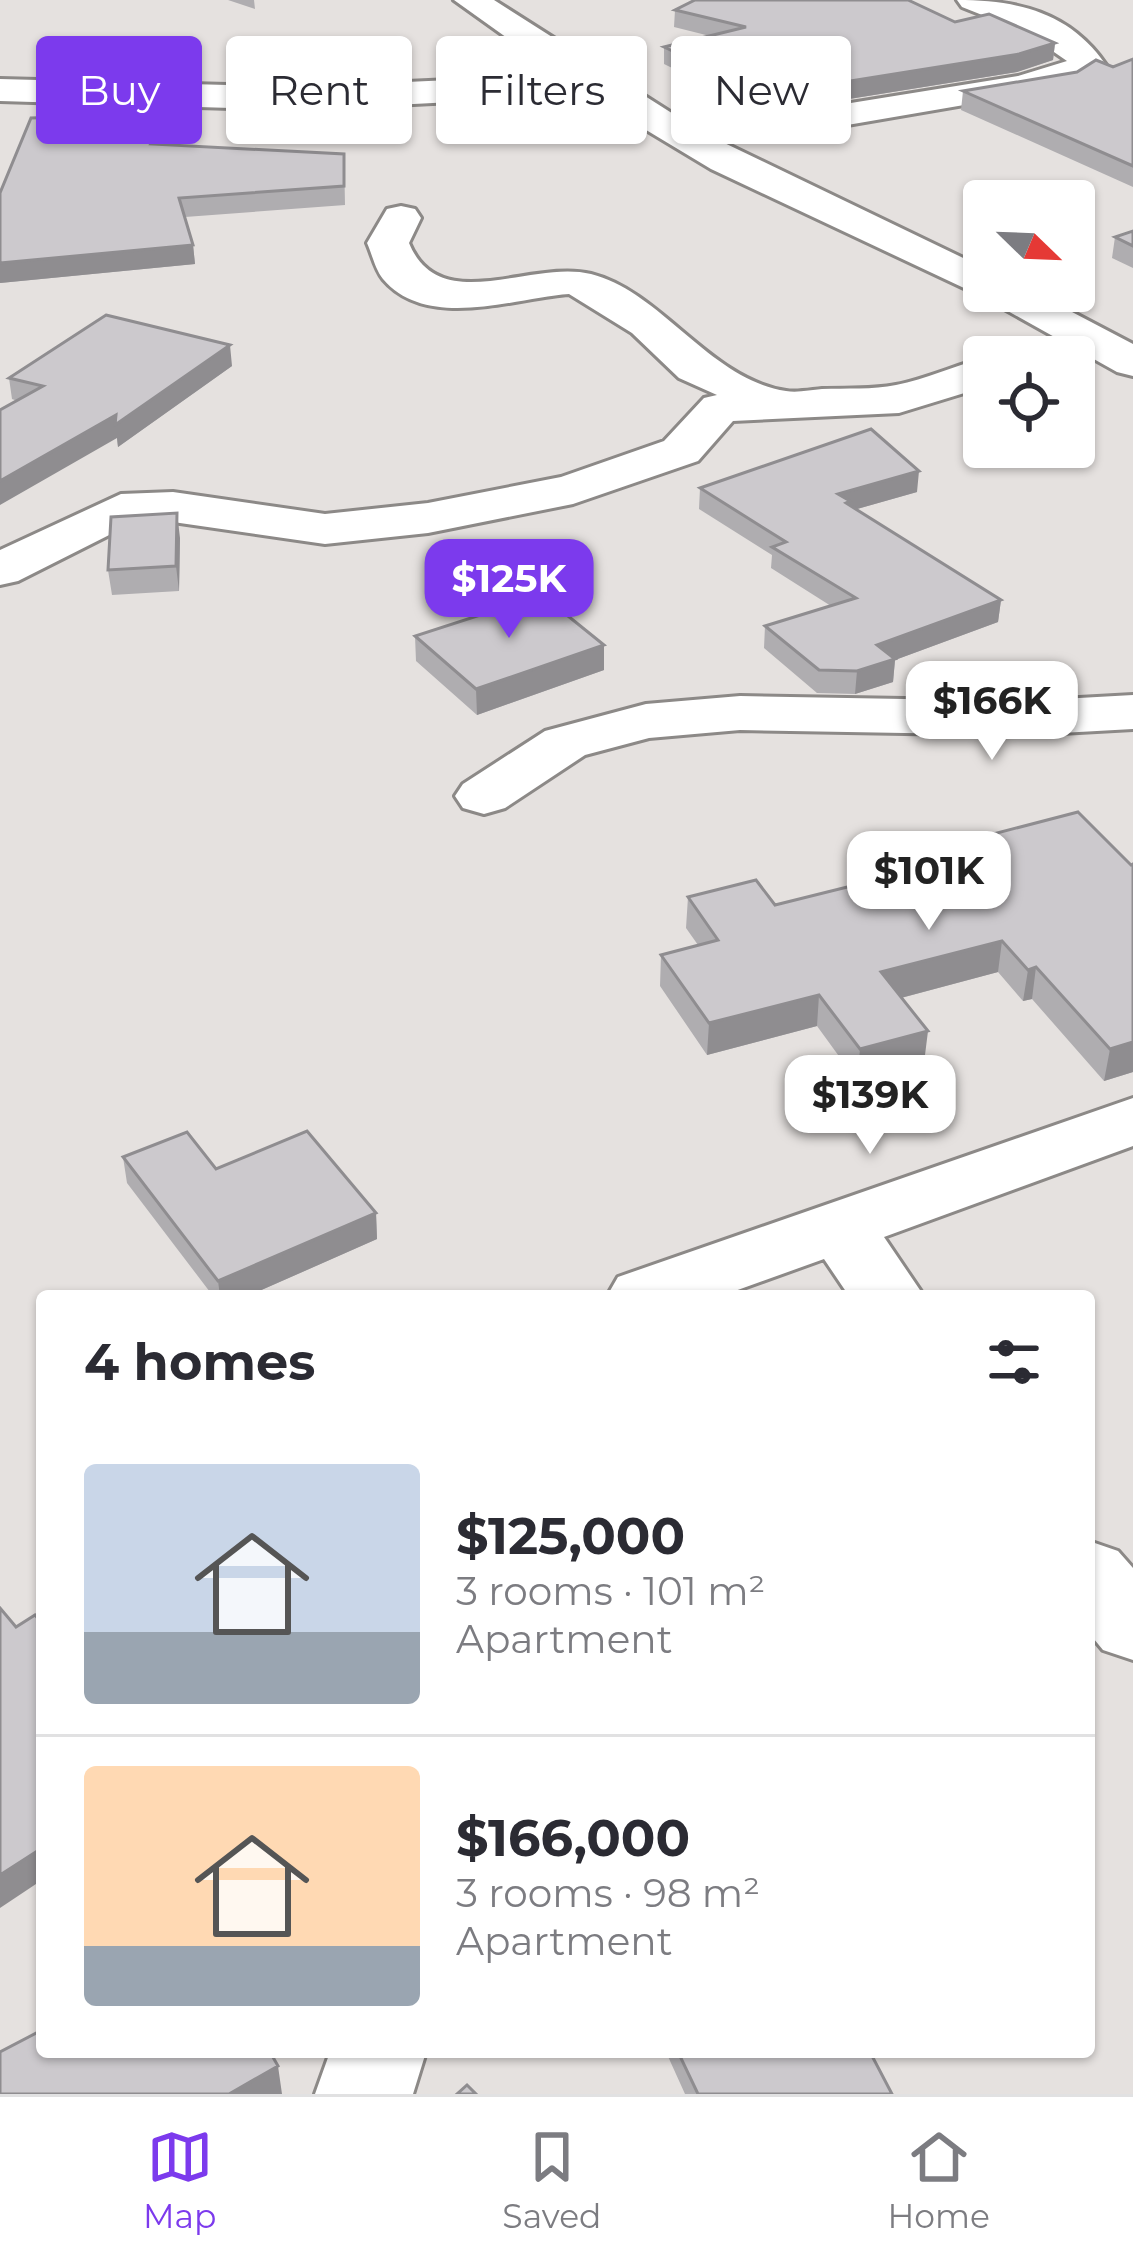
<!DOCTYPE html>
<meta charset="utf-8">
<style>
body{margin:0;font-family:Montserrat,sans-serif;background:#f2f2f3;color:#2b2b33;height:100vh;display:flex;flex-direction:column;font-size:45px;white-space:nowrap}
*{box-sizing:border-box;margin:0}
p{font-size:39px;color:#7c7c81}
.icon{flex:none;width:66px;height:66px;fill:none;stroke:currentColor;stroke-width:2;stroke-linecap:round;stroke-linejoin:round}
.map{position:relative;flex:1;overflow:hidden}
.panel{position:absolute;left:36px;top:1290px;width:1059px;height:768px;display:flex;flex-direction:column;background:#fff;border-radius:12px;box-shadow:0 3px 9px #0004}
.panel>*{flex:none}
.banner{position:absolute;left:36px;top:36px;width:1062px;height:108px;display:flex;gap:24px}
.needle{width:78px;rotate:113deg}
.tools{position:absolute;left:963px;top:180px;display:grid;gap:24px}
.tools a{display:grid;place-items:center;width:132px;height:132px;border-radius:12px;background:#fff;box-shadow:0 3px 9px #0004;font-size:60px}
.price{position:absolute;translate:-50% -102px;padding:0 27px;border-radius:24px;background:#fff;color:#222;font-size:39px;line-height:78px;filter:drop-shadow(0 3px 6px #0008)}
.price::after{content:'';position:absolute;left:50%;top:72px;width:36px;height:27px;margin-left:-18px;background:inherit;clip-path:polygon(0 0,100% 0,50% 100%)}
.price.active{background:#7c3aed;color:#fff}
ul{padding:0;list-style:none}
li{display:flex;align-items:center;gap:36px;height:300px;padding:0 48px}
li+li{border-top:3px solid #e1e1e2}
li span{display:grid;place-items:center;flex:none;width:336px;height:240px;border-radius:12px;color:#555}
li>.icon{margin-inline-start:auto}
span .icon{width:144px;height:144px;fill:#fffc;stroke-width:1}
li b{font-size:51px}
h2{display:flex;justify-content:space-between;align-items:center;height:144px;padding:0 48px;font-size:51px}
.chip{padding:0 42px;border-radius:12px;background:#fff;box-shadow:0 3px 9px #0004;font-size:42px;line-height:108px}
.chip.active{background:#7c3aed;color:#fff}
.dock{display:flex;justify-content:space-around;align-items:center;height:168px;border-top:3px solid #e1e1e2;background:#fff;font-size:33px;color:#7c7c81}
.dock a{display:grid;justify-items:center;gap:6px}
.dock .active{color:#7c3aed}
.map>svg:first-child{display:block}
</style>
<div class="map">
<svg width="1133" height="2094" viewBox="0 0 1133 2094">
<rect width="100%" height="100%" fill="#e5e1df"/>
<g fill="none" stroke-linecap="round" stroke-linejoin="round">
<defs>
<path id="minor" d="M 454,0 L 494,0 L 678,117 L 789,113 L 1018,76 L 1067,61 L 1025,32 L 962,7 L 957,0 C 1017,0 1070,12 1106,65 L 1074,86 L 789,135 L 714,138 L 984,268 L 984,291 L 1032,291 L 1133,344 L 1133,376 L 1117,372 L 981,296 L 711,169 L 588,95 L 298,110 L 0,101 L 0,79 L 298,87 L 559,75 Z
M 401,206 L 415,209 L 421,218 L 409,243 C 440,318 531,259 591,274 C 662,292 709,379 786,391 C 797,393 811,390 822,389 C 846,388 873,390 896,385 C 926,379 954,366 984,358 L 984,387 L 899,413 L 733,421 L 698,461 L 573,504 L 428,533 L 325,544 L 173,522 L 131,524 L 18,581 L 0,585 L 0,550 L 121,494 L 173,492 L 325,514 L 428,503 L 561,477 L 664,441 L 704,398 L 717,395 L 679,378 L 632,333 L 569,294 C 514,298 427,331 383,279 C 375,269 372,254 367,243 L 387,209 Z
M 1133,695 L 1133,729 L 1025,735 L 740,730 L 649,738 L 585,755 L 505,808 L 484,814 L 463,808 L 455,796 L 463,784 L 545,731 L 646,704 L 740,696 L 1025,701 Z
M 1133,1098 L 1133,1146 L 884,1237 L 924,1296 L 849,1296 L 824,1259 L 721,1296 L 607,1296 L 618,1277 Z
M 1089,1541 L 1118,1551 L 1133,1568 L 1133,1660 L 1103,1650 L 1089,1633 Z
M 330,2052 L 426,2052 L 413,2094 L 315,2094 Z"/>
</defs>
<use href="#minor" stroke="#8c8987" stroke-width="6"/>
<use href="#minor" fill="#fff" fill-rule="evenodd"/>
</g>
<path fill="#afadb0" d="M 228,0 L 254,0 L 255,9 Z
M 675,10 L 955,22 L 1055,43 L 1053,60 L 1017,72 L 793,108 L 731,111 L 723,93 L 664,64 L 664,47 L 710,36 L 674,27 Z
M 1133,59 L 1133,187 L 961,110 L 963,91 L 1113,67 Z
M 173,132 L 164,145 L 344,154 L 345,205 L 185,217 L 193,245 L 195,264 L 0,283 Z
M 1133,231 L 1133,268 L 1112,258 L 1115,237 Z
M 232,366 L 118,447 L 117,438 L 12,399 L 9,378 Z
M 700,488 L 917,492 L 857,509 L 1001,600 L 998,622 L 895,660 L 893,682 L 855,694 L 817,693 L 764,648 L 765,626 L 831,606 L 771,568 L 772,555 L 699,509 Z
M 180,538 L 179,591 L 112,595 L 108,570 Z
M 415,636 L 604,645 L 604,670 L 477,715 L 416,661 Z
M 1078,812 L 1133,1072 L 1104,1081 L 1032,999 L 1023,1001 L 998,972 L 901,998 L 924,1063 L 857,1081 L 817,1026 L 707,1055 L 660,986 L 661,955 L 698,945 L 686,928 L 688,897 L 775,905 L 946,863 L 947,846 Z
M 123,1157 L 376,1213 L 377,1239 L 248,1296 L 213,1296 L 127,1183 Z
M 666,2052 L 870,2052 L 892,2094 L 685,2094 Z"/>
<path fill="#8f8d90" d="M 1055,43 L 1053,60 L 1017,72 L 793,108 L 794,90 Z
M 171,114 L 173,132 L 153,163 L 151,144 Z
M 193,245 L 195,264 L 0,283 L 0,263 Z
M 230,345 L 232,366 L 118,447 L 117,438 L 0,505 L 0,481 Z
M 919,471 L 917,492 L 850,511 L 838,494 Z
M 177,513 L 180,538 L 179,591 L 176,566 Z
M 1001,600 L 998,622 L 895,660 L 893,682 L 855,694 L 857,671 L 877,645 Z
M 604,645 L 604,670 L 477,715 L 476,689 Z
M 1002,941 L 998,972 L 878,1004 L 881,972 Z
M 1036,967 L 1032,999 L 1023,1001 L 1028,970 Z
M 819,995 L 817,1026 L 707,1055 L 709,1023 Z
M 928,1031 L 924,1063 L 857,1081 L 860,1049 Z
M 1133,1042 L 1133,1072 L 1104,1081 L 1110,1049 Z
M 376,1213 L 377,1239 L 248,1296 L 220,1296 L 218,1281 Z
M 42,1848 L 42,1880 L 0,1908 L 0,1875 Z
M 278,2066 L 282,2094 L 229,2094 Z"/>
<path fill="#ccc9cd" stroke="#8f8d90" stroke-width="3" d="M 695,0 L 908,0 L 955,22 L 989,14 L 1055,43 L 1019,54 L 794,90 L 732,93 L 724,75 L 664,47 L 746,27 L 675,10 Z
M 1133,59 L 1133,166 L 963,91 L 1077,72 L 1096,60 L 1113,67 Z
M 171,114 L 151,144 L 344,154 L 344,186 L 179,198 L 193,245 L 0,263 L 0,193 L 31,118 Z
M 1133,231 L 1133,246 L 1115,237 Z
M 106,315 L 230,345 L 115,425 L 116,415 L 0,481 L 0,410 L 43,386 L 9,378 Z
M 871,429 L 919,471 L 838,494 L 850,501 L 846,503 L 1001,600 L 877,645 L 895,659 L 857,671 L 819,670 L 765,626 L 856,598 L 772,547 L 786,542 L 700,488 Z
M 177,513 L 176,566 L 108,570 L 111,517 Z
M 542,595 L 604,645 L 476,689 L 415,636 Z
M 1078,812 L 1131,865 L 1133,864 L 1133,1042 L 1110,1049 L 1036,967 L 1028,970 L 1002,941 L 881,972 L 928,1031 L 860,1049 L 819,995 L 709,1023 L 661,955 L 718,940 L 688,897 L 756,880 L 775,905 L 960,859 L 947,846 Z
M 307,1131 L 376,1213 L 218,1281 L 123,1157 L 187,1132 L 216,1169 Z
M 0,1608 L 16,1627 L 35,1615 L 42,1623 L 42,1848 L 0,1875 Z
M 42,2030 L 42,2052 L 270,2052 L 278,2066 L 229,2094 L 0,2094 L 0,2052 Z
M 678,2052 L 870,2052 L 892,2094 L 698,2094 Z
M 467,2085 L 476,2094 L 457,2094 Z"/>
</svg>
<div class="tools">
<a><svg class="needle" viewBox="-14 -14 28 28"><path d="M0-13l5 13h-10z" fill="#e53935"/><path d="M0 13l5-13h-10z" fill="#7c7c81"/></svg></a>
<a><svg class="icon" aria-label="locate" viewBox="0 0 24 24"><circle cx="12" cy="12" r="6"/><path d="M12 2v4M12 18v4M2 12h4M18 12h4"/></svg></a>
</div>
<b class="price active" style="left:509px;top:641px">$125K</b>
<b class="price" style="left:992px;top:763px">$166K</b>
<b class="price" style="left:929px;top:933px">$101K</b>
<b class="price" style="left:870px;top:1157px">$139K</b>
<div class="banner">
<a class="chip active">Buy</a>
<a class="chip">Rent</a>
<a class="chip">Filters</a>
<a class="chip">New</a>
</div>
<section class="panel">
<h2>4 homes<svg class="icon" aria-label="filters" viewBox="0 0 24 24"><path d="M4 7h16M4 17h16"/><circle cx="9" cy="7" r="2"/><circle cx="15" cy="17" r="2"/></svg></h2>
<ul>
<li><span style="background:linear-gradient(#c9d6e8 70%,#9aa5b1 0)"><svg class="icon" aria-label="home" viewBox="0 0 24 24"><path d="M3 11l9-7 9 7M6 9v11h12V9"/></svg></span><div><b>$125,000</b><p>3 rooms · 101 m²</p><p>Apartment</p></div></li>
<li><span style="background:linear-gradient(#ffd9b3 75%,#9aa5b1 0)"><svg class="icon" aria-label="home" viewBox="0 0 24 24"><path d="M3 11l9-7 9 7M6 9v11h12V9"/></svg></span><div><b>$166,000</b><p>3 rooms · 98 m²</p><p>Apartment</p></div></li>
</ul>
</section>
</div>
<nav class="dock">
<a class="active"><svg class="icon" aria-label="map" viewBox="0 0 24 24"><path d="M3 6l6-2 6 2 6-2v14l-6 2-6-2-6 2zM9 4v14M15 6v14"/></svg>Map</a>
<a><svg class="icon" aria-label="saved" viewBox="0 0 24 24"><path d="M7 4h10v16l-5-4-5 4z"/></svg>Saved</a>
<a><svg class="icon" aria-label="home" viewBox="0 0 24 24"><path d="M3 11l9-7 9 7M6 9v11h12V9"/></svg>Home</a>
</nav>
